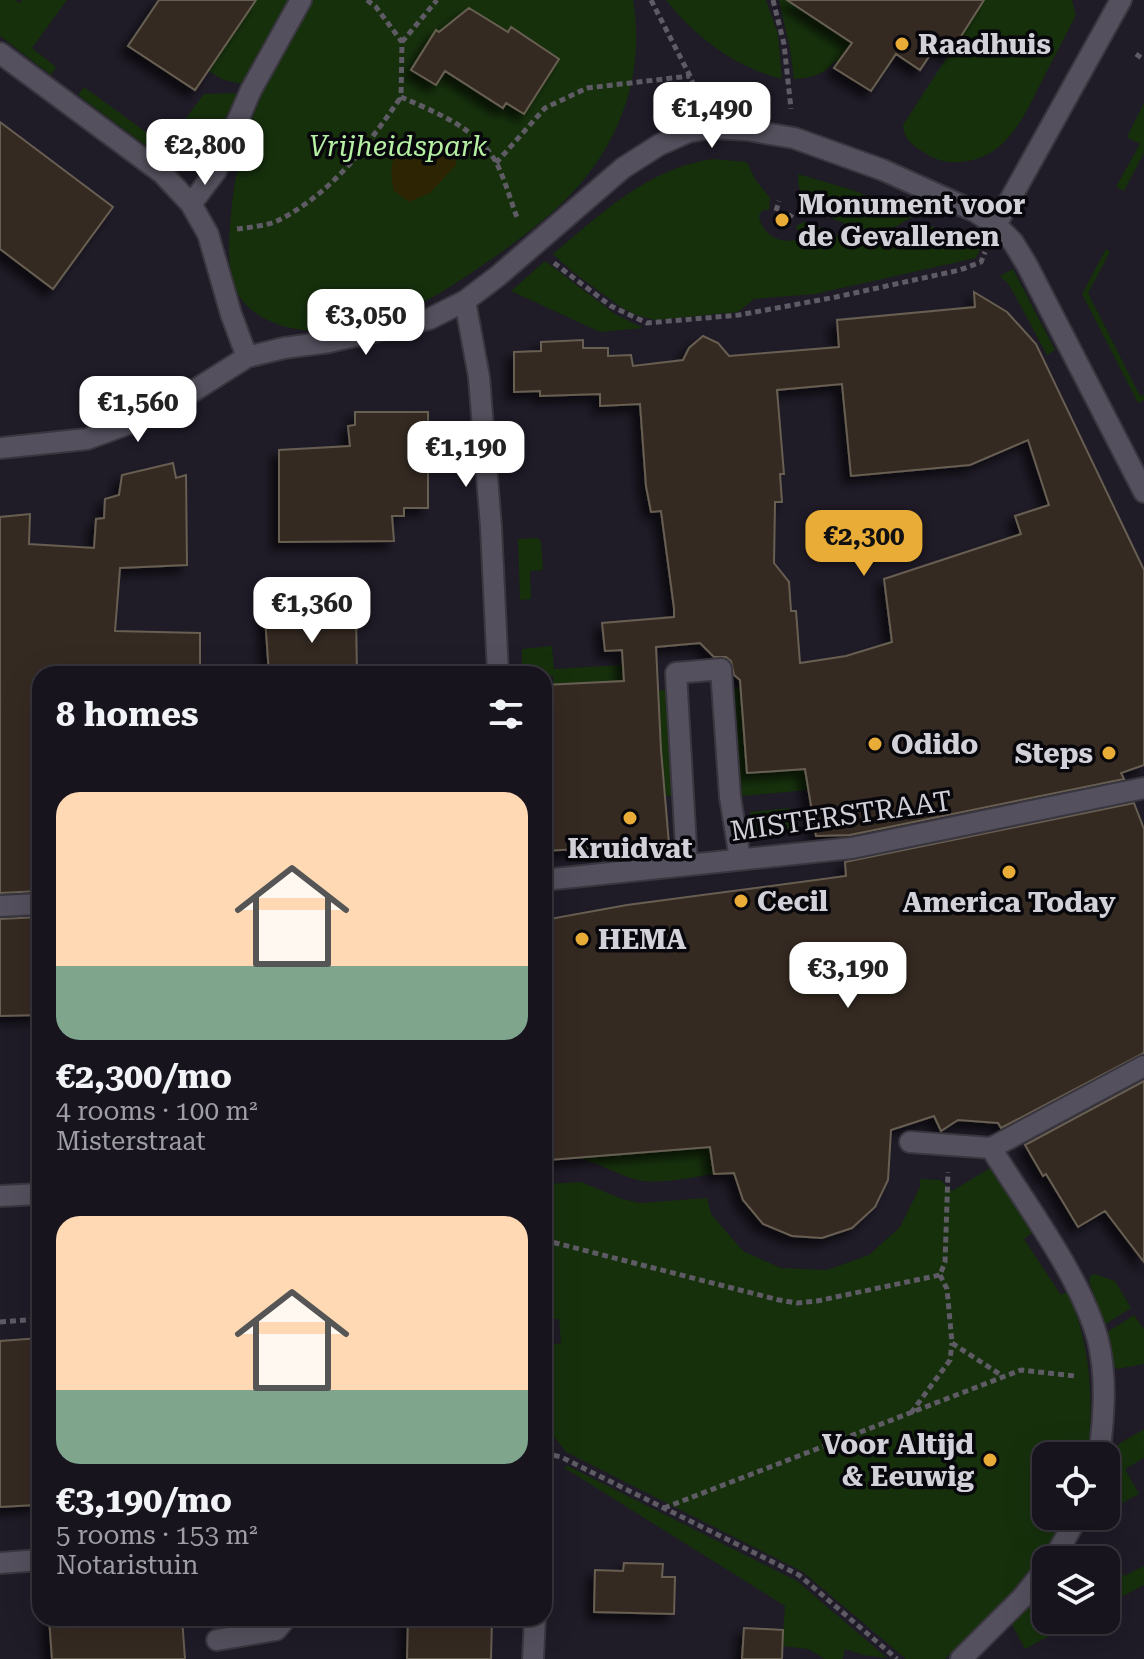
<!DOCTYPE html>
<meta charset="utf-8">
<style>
body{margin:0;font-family:"Roboto Serif",serif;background:#24212a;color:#f1f3f6;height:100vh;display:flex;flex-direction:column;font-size:30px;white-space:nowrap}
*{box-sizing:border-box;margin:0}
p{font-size:26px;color:#9e9ea4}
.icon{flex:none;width:44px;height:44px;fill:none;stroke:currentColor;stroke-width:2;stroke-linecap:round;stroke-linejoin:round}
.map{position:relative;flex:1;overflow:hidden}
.details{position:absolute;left:32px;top:666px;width:520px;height:960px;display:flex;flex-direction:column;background:#17141d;border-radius:24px;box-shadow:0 8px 32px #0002,0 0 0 2px #36333b}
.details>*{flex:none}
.fabs{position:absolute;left:1032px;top:1442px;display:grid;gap:16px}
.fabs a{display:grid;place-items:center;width:88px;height:88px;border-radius:16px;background:#17141d;box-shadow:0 8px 32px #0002,0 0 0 2px #36333b;font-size:40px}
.price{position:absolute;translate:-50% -68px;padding:0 18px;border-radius:16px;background:#fff;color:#222;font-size:26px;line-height:52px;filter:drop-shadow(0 2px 4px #0008)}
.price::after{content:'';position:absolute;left:50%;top:48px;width:24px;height:18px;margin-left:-12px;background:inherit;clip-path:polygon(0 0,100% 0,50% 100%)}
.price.active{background:#e8ac37;color:#111}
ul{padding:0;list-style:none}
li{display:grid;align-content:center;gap:16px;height:424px;padding:0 24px}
li span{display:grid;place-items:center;height:248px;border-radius:24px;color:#555}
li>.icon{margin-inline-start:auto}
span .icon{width:144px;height:144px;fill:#fffc;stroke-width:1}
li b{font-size:34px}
h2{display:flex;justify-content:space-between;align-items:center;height:96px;padding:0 24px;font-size:34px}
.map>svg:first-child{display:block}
</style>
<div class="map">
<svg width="1144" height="1659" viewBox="0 0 1144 1659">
<defs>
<filter id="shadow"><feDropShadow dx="-7" dy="7" stdDeviation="4" flood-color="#0009"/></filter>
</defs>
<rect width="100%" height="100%" fill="#1f1b27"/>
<path fill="#16300c" d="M 0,0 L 15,0 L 20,3 L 22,0 L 67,0 L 32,48 L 56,67 L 51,75 L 0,36 Z
M 251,0 L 289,0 L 243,84 L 224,80 L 208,71 L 254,3 Z
M 311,0 L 633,0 C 642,53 632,105 604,151 C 577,196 538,226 496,256 C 436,298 367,344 291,328 C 270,323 247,312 237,292 C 226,268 229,239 231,214 C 236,152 256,101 285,48 C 293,32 301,15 311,0 Z
M 666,0 L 766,0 L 778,34 L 782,79 C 735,67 696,38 666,0 Z
M 779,0 L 794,0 L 793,4 L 851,42 L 838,62 L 835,61 C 825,75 810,78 794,79 L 790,49 Z
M 984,0 L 1072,0 L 1076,15 C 1065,37 1053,59 1042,81 C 1023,118 1006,160 959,162 C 949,163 939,161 930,156 C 917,148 904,142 903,125 Z
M 84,87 L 165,146 L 204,94 L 239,93 L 207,150 L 185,161 L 160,156 L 78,95 Z
M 1144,103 L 1144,153 L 1124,191 L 1116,187 L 1140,144 L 1127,137 Z
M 713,159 L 747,162 L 755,179 L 770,198 L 769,210 L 763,210 L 759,215 C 761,233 778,244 795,240 L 798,232 L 796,226 L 806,221 C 854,244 878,257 925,223 L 967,244 L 969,242 L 981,247 L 976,258 L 815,294 L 754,299 L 738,312 L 655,320 L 636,315 L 619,306 L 573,272 L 553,254 C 602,213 648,168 713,159 Z
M 798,174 L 856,191 L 912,217 C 903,222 894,229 884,231 C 868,235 818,215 807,203 C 799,195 798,184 798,174 Z
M 1106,249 L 1110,252 L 1088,293 L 1140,396 L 1144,395 L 1144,400 L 1138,403 L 1082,294 Z
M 545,261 L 615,314 L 643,328 L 600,332 L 511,291 Z
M 1013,269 L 1055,350 L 1047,355 L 1010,286 L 1000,276 Z
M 537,538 L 541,541 L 543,570 L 530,571 L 531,599 L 520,600 L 518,539 Z
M 552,646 L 554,669 L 623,665 L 624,681 L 588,683 L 554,695 L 553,676 L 522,674 L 522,649 Z
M 743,687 L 741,693 L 747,773 L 777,771 L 804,764 L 808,790 L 742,796 L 733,688 Z
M 658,690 L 666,690 L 673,796 L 664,796 Z
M 790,808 L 792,832 L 753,836 L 750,812 Z
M 710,1147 L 714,1174 C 691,1177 661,1185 638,1180 C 617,1175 599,1162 578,1158 Z
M 992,1167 L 1032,1233 L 1024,1239 L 1061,1295 L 1068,1291 C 1090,1344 1095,1400 1087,1456 L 1046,1456 L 1046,1516 L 1065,1516 C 1039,1573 988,1615 945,1659 L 906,1659 L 803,1572 L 566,1452 L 544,1424 L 544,1346 L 561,1343 L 559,1319 L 544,1319 L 544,1184 L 581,1182 L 622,1199 L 640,1203 L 707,1198 L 711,1214 L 743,1251 L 781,1268 L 827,1270 L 869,1255 L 900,1227 L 920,1187 L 920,1179 L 941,1180 L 952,1191 Z
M 1095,1274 L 1115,1281 L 1131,1308 L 1104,1325 L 1089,1281 L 1091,1275 Z
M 1134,1315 L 1144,1329 L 1144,1364 L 1117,1369 L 1112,1364 L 1106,1333 Z
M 1144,1429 L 1144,1458 L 1125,1469 L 1139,1494 L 1106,1512 C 1106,1493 1102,1461 1116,1447 C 1123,1440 1135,1435 1144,1429 Z
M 568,1466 L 797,1581 L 887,1658 L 863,1655 L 845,1649 L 843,1659 L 825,1659 L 808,1649 L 782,1646 L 785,1606 L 563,1467 Z
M 1110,1551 L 1124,1576 L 1144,1566 L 1144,1585 L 1106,1605 L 1106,1560 L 1094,1560 Z
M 1046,1596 L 1046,1620 L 1078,1620 L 1025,1649 L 1012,1625 L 1037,1599 Z"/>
<path fill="#2c2403" d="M 421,140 L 441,147 L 456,160 L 456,165 L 430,193 L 409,202 L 394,191 C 388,167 391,141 421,140 Z"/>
<path fill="#342a20" stroke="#685e52" stroke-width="2" fill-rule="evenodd" filter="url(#shadow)" d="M 159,0 L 256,0 L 195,90 L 128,46 Z
M 787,0 L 984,0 L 949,55 L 936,46 L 920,70 L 896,54 L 871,91 L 834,68 L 852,43 Z
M 469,8 L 508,32 L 511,27 L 559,59 L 524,114 L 506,103 L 503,108 L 445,71 L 436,85 L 411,70 L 436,30 L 439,32 Z
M 0,122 L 113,207 L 53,289 L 0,249 Z
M 974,292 L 1007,312 L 1036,344 L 1144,570 L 1144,765 L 1121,773 L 1124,779 L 850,835 L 816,836 L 805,769 L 747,773 L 740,680 L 734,675 L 731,661 L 726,657 L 714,657 L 700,643 L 656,647 L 661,750 L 669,844 L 544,851 L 544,685 L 624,681 L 622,650 L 605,651 L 602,623 L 674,617 L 674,608 L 661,511 L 651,512 L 646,486 L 640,404 L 600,406 L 600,394 L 540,396 L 540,391 L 514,392 L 514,352 L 541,351 L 541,342 L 583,340 L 583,348 L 608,348 L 608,356 L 631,355 L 633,366 L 683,360 L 689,348 L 703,336 L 718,343 L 729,356 L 839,347 L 837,320 L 975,307 ZM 842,384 L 851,476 L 970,465 L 1028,440 L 1049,505 L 1015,516 L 1021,534 L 884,579 L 892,642 L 846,656 L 800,663 L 796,611 L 791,611 L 789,582 L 774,563 L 775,502 L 782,502 L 780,474 L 784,474 L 777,390 Z
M 355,412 L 428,412 L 428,508 L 404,508 L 404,516 L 392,516 L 394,541 L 279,542 L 279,450 L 350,446 L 348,426 L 355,425 Z
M 173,463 L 176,478 L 186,475 L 187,565 L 120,568 L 115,631 L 200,633 L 200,674 L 40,674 L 40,891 L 0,893 L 0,517 L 30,514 L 29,544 L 94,548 L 96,519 L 104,518 L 105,499 L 119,495 L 122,475 Z
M 356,615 L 357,674 L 269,674 L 265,617 Z
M 1134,803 L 1144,829 L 1144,1053 L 1001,1128 L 998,1123 L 958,1120 L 941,1131 L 934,1116 L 891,1130 L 888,1180 L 875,1207 L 852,1228 L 822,1238 L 792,1236 L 763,1224 L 743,1200 L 734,1173 L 714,1174 L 710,1147 L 549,1160 L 544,1090 L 544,920 L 627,905 L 846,876 L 845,862 Z
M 40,917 L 40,1015 L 0,1016 L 0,919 Z
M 1144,1081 L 1144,1262 L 1105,1211 L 1078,1227 L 1046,1174 L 1043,1176 L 1025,1145 Z
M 40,1338 L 40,1502 L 35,1502 L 36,1505 L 0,1507 L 0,1341 Z
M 624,1563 L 663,1564 L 662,1577 L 675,1577 L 674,1614 L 594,1612 L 595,1570 L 623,1571 Z
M 49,1618 L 182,1618 L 185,1659 L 52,1659 Z
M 408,1618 L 492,1618 L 491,1659 L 407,1659 Z
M 744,1628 L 783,1630 L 782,1659 L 742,1659 Z"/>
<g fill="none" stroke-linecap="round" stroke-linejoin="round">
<defs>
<path id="street" d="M 0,53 L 162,173 L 191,204 L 208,234 L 231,314 L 247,357
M 191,204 L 216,171 L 251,90 L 301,0
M 996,225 L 1121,0
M 465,301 L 479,377 L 491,527 L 498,674
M 0,448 L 87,439 L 136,421 L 187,395 L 247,357 L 284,348 L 329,342 L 429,319 L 465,301 L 498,276 L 623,168 L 659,145 L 688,132 L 711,128 L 747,130 L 794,138 L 883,170 L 974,211 L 996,225 L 1013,242 L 1027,265 L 1144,492
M 687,865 L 676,673 L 721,669 L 730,797 L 740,859
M 544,880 L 852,848 L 1144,788
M 0,906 L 40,904
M 910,1142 L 991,1148 L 1144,1066
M 991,1148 C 1026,1205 1081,1277 1098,1340 C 1107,1377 1104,1418 1099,1456
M 0,1196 L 40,1194
M 1053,1560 L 1078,1516
M 0,1563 L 40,1560
M 217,1640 L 276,1630 L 286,1618
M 533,1659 L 535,1618
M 961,1659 L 1022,1598 L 1046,1568"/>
</defs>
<use href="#street" stroke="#39363f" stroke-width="24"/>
<path stroke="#5e5b65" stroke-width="5" stroke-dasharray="6 4" stroke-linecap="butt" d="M 367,0 L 376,7 L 402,42 L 401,97 C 435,112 480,129 498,166 C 506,183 511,202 518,220
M 651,0 L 690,76 L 700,101
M 773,0 L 784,44 L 791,109
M 402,42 L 437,0
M 1136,54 L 1143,59
M 496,163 L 545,108 L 587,88 L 690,76
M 776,211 L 779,201
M 790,217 L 792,214
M 237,229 C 250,227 268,226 279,220 C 332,193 368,145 401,97
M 554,263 L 611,306 L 647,323 L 739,315 L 836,297 L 960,270 L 981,262 L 985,252
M 544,1240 L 779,1300 L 797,1303 L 817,1301 L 940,1275 L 945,1262 L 948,1172
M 940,1275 L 947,1289 L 952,1343 L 1004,1377
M 0,1322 L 40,1319
M 911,1413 L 950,1360 L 952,1343
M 544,1453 L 561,1457 L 799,1575 L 897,1659
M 664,1508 L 1021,1370 L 1075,1376"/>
<use href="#street" stroke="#54505d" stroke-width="20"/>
</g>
<g fill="#e8ac37" stroke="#08070c" stroke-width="3">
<circle cx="902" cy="44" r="8"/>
<circle cx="782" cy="220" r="8"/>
<circle cx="875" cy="744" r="8"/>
<circle cx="1109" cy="753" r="8"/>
<circle cx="630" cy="818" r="8"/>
<circle cx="1009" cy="872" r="8"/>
<circle cx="741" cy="901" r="8"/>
<circle cx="582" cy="939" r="8"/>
<circle cx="990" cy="1460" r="8"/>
</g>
<g text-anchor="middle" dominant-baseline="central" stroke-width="7" stroke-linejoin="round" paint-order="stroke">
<g font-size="28" font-weight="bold" fill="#d2d0d8" stroke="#08070c" text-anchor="start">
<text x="918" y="44">Raadhuis</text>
<text x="798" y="204">Monument voor<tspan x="798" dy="32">de Gevallenen</tspan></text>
<text x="891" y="744">Odido</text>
<text x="1093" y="753" text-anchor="end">Steps</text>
<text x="630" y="848" text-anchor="middle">Kruidvat</text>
<text x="757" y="901">Cecil</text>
<text x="1009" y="902" text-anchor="middle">America Today</text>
<text x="598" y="939">HEMA</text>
<text x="974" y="1444" text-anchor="end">Voor Altijd<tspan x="974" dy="32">&amp; Eeuwig</tspan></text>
</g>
<g font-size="28" font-style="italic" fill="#b5f0a3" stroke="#08070c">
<text x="398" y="146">Vrijheidspark</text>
</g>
<g font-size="28" fill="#d2d0d8" stroke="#08070c">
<text transform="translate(841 816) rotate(-8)">MISTERSTRAAT</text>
</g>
</g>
</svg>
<div class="fabs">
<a><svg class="icon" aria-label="locate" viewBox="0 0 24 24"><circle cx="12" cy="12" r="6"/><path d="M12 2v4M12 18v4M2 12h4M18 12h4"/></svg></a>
<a><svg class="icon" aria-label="layers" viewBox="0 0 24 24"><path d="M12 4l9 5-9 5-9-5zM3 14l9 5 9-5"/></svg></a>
</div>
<b class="price" style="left:712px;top:150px">€1,490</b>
<b class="price" style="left:205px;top:187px">€2,800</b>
<b class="price" style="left:366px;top:357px">€3,050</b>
<b class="price" style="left:138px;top:444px">€1,560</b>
<b class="price" style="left:466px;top:489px">€1,190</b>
<b class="price active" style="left:864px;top:578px">€2,300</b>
<b class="price" style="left:312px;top:645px">€1,360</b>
<b class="price" style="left:848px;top:1010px">€3,190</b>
<section class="details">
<h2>8 homes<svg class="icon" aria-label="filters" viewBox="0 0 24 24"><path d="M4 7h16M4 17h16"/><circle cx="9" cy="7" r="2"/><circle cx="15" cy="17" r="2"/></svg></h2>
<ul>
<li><span style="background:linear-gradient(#ffd9b3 70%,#7fa58c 0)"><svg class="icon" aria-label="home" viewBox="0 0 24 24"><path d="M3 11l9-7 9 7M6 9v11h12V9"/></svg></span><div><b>€2,300/mo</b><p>4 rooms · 100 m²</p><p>Misterstraat</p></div></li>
<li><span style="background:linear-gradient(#ffd9b3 70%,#7fa58c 0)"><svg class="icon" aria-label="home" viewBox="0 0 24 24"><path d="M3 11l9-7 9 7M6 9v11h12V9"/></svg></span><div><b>€3,190/mo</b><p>5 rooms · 153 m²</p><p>Notaristuin</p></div></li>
</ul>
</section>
</div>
